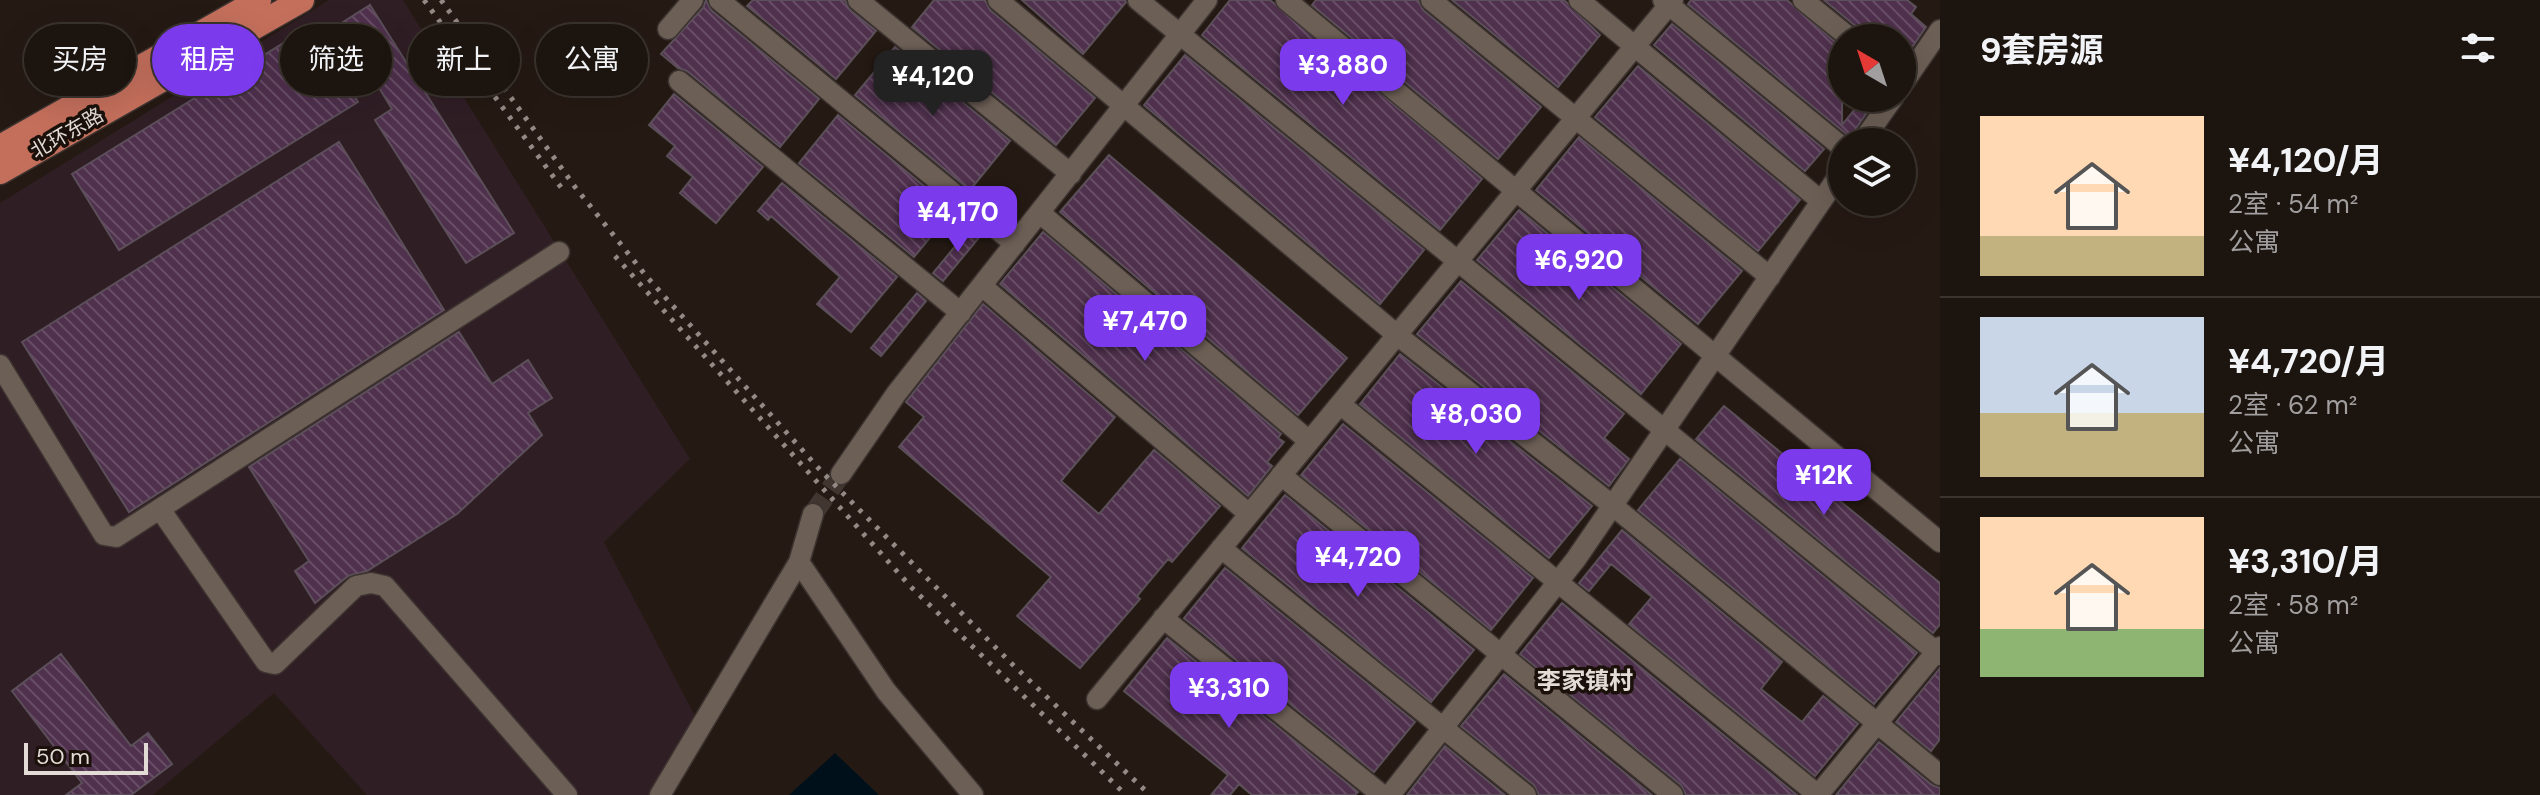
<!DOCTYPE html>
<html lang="zh">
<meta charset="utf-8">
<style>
body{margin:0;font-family:"DM Sans","Noto Sans SC",sans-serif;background:#251d17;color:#f1f3f6;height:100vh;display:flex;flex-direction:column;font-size:30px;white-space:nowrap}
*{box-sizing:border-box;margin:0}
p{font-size:26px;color:#a09e9e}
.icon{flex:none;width:44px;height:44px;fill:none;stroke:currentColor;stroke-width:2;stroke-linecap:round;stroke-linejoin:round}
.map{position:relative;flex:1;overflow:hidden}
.details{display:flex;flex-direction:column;background:#1c140e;width:600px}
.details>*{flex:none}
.hud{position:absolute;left:24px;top:24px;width:760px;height:72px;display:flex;gap:16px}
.needle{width:52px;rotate:321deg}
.tools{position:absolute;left:1828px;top:24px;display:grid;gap:16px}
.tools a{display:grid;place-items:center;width:88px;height:88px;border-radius:50%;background:#1c140e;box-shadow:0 8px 32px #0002,0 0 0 2px #3a332e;font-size:40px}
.scale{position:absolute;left:24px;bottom:20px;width:124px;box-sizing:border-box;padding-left:8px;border:4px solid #e3dbd6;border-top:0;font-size:22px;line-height:28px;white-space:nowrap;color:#e3dbd6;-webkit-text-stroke:6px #1b110a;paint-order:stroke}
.price{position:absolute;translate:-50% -68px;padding:0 18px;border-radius:16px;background:#7c3aed;color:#fff;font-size:26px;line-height:52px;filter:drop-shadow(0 2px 4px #0008)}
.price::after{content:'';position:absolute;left:50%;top:48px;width:24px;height:18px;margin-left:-12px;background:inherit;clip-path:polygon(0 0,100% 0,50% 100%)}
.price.on{background:#222;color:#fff}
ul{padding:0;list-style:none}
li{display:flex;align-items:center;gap:24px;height:200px;padding:0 40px}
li+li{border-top:2px solid #3a332e}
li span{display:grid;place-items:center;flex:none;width:224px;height:160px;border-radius:0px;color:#555}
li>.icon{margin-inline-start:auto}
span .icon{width:96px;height:96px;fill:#fffc;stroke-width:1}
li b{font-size:34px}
h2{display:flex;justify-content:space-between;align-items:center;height:96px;padding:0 40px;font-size:34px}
.chip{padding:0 28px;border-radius:36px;background:#1c140e;box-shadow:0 8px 32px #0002,0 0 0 2px #3a332e;font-size:28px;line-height:72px}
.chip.on{background:#7c3aed;color:#fff}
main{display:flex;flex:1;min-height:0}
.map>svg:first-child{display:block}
</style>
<main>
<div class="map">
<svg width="1940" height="795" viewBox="0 0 1940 795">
<defs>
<pattern id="building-back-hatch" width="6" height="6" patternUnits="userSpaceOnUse" patternTransform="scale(2)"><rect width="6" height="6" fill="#4f304d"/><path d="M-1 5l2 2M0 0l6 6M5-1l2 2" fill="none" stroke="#684d66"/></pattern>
</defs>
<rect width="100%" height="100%" fill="#251a13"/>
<path fill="#301e25" d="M 329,0 L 403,0 L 690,459 L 604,542 L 696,718 L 649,795 L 367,795 L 274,693 L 153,795 L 0,795 L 0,203 Z"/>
<path fill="#00101a" d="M 835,753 L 879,795 L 789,795 Z"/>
<path fill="url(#building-back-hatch)" stroke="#5b4f59" stroke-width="2" d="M 706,0 L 711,10 L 819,99 L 780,147 L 687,71 L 678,68 L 661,54 L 703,8 Z
M 753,0 L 845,0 L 850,10 L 876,31 L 836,79 L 747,6 Z
M 934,0 L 985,0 L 990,10 L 1095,98 L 1056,145 L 912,27 Z
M 1022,0 L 1125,0 L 1126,2 L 1083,54 Z
M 1230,0 L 1270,0 L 1482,179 L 1440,230 L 1202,35 Z
M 1316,0 L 1418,0 L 1423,10 L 1541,107 L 1498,159 L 1312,5 Z
M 1452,0 L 1564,0 L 1600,35 L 1558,87 Z
M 1691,0 L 1787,0 L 1842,48 L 1842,125 L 1864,98 L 1877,98 L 1850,137 L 1688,4 Z
M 1824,0 L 1907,0 L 1916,7 L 1911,14 L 1926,27 L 1902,62 L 1902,38 L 1863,38 L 1858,28 Z
M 370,5 L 514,233 L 466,263 L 375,120 L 392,109 L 340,24 Z
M 1672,24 L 1824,149 L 1805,171 L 1654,45 Z
M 311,26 L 358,102 L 119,250 L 72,174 Z
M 895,47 L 1010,141 L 970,190 L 855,95 Z
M 1185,55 L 1424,250 L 1380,304 L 1144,105 Z
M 1638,66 L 1800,200 L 1758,251 L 1595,117 Z
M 674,94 L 763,167 L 716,223 L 680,193 L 693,177 L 667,156 L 675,146 L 649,125 Z
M 838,115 L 953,210 L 914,257 L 799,163 Z
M 1579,137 L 1742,271 L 1698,324 L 1536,190 Z
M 339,142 L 444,310 L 129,512 L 22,342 Z
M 1109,155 L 1347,358 L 1298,415 L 1060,212 Z
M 782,183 L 897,277 L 851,332 L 817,304 L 840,277 L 771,216 L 768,220 L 758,211 Z
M 1519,210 L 1681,344 L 1641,394 L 1477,260 Z
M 972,226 L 982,234 L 943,281 L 933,273 Z
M 1043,232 L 1281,434 L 1278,438 L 1284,442 L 1267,462 L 1272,466 L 1248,496 L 1000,284 Z
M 1461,281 L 1624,414 L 1604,438 L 1629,459 L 1609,486 L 1417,334 Z
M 917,293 L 926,301 L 881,356 L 871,348 Z
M 983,304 L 1115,417 L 1061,481 L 1099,514 L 1154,450 L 1220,506 L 1172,562 L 1168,559 L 1137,596 L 1140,599 L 1080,668 L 1017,616 L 1051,577 L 899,447 L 924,417 L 906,402 Z
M 459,332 L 492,384 L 528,360 L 552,398 L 528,413 L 542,435 L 457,514 L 367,571 L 348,576 L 315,603 L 295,571 L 309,561 L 249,467 Z
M 1400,354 L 1592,506 L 1549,558 L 1360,404 Z
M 1724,406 L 1940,583 L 1940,624 L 1933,633 L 1696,439 Z
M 1343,424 L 1533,578 L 1491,630 L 1301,475 Z
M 1680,459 L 1917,653 L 1874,704 L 1638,510 Z
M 1285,495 L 1474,650 L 1431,702 L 1242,548 Z
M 1622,530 L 1782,662 L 1761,689 L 1802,722 L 1823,696 L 1858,724 L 1815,776 L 1629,624 L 1652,597 L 1611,564 L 1589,591 L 1579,583 Z
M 1225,568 L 1415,722 L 1374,772 L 1184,618 Z
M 1562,603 L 1797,795 L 1686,795 L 1681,785 L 1520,654 Z
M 1167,638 L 1358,792 L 1355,795 L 1252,795 L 1239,784 L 1230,795 L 1211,795 L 1228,775 L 1124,691 Z
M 61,654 L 131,746 L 148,733 L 172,764 L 131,795 L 66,795 L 82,783 L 12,691 Z
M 1940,668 L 1940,739 L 1931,751 L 1896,722 Z
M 1504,674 L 1652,795 L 1539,795 L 1534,785 L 1461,726 Z
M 1879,742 L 1932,785 L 1940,788 L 1940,795 L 1836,795 Z
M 1445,746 L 1505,795 L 1407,795 Z"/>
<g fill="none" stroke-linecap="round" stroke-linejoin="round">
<path stroke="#423730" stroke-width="20" stroke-dasharray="20 10" stroke-linecap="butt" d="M 813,514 L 841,474"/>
<defs>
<path id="minor" d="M 719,0 L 1015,244
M 858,0 L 1071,174
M 998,0 L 1397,335 L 1612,505 L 1940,775
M 1138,0 L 1940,655
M 1286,0 L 1940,542
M 1431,0 L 1770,277
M 1579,0 L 1821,201
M 1663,0 L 1842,147
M 1803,0 L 1850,38
M 668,29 L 693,0
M 679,81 L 961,313
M 1902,85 L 1940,30
M 1862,142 L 1893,98
M 1040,213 L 1309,441
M 982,286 L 1249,514
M 0,365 L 104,535 L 116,537 L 559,252
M 1340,404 L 1818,795
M 841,474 L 896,394 L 1207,0
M 1281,475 L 1673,795
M 160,509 L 266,662 L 275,664 L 356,586 L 371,583 L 385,586 L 567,795
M 1221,548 L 1526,795
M 799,562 L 813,514
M 1163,618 L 1382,795
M 1097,699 L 1673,0
M 660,795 L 799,562 L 886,691 L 973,795
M 1390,795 L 1576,559 L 1842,171
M 1818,795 L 1940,647"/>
<path id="major" d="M 0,147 L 259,0
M 0,172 L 302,0"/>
</defs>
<use href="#minor" stroke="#3d3431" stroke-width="23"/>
<use href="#major" stroke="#3d3431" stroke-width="27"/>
<use href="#minor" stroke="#6c5f56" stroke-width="20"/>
<use href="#major" stroke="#c46f5c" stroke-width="24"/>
<path stroke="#948a85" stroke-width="5" stroke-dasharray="4 8" stroke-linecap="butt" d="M 424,0 L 563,190
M 441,0 L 575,187 L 647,277 L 822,472 L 1011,663 L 1150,795
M 615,256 L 911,587 L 1126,795"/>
</g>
<g text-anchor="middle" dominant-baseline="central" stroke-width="7" stroke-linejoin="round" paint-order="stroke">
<g font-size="20" fill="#e3dbd6" stroke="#1b110a">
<text transform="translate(67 133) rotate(-30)">北环东路</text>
</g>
<g font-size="24" font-weight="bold" fill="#e3dbd6" stroke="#1b110a">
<text x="1585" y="680">李家镇村</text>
</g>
</g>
</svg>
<div class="tools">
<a><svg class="needle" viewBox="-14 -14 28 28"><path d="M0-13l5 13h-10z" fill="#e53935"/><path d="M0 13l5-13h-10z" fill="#a09e9e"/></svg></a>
<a><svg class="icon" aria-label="layers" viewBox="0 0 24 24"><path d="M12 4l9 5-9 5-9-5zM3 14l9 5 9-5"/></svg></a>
</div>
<div class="scale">50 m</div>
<b class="price" style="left:1343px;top:107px">¥3,880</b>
<b class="price on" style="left:933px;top:118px">¥4,120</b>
<b class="price" style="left:958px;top:254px">¥4,170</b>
<b class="price" style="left:1579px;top:302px">¥6,920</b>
<b class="price" style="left:1145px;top:363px">¥7,470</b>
<b class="price" style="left:1476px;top:456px">¥8,030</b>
<b class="price" style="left:1824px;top:517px">¥12K</b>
<b class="price" style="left:1358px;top:599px">¥4,720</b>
<b class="price" style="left:1229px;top:730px">¥3,310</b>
<div class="hud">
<a class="chip">买房</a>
<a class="chip on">租房</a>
<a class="chip">筛选</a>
<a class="chip">新上</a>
<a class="chip">公寓</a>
</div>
</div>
<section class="details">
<h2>9套房源<svg class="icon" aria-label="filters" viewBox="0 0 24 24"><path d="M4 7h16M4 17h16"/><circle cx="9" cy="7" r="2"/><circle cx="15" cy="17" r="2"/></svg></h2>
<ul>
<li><span style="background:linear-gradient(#ffd9b3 75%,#c2b280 0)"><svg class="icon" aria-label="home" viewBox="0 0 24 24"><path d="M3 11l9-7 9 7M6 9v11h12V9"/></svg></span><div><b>¥4,120/月</b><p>2室 · 54 m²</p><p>公寓</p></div></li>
<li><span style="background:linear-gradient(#c9d6e8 60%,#c2b280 0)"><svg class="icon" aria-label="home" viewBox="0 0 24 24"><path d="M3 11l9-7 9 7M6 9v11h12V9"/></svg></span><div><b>¥4,720/月</b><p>2室 · 62 m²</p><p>公寓</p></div></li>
<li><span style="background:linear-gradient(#ffd9b3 70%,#8fb573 0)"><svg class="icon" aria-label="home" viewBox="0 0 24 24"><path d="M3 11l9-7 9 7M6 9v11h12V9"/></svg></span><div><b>¥3,310/月</b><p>2室 · 58 m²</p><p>公寓</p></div></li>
</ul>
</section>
</main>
